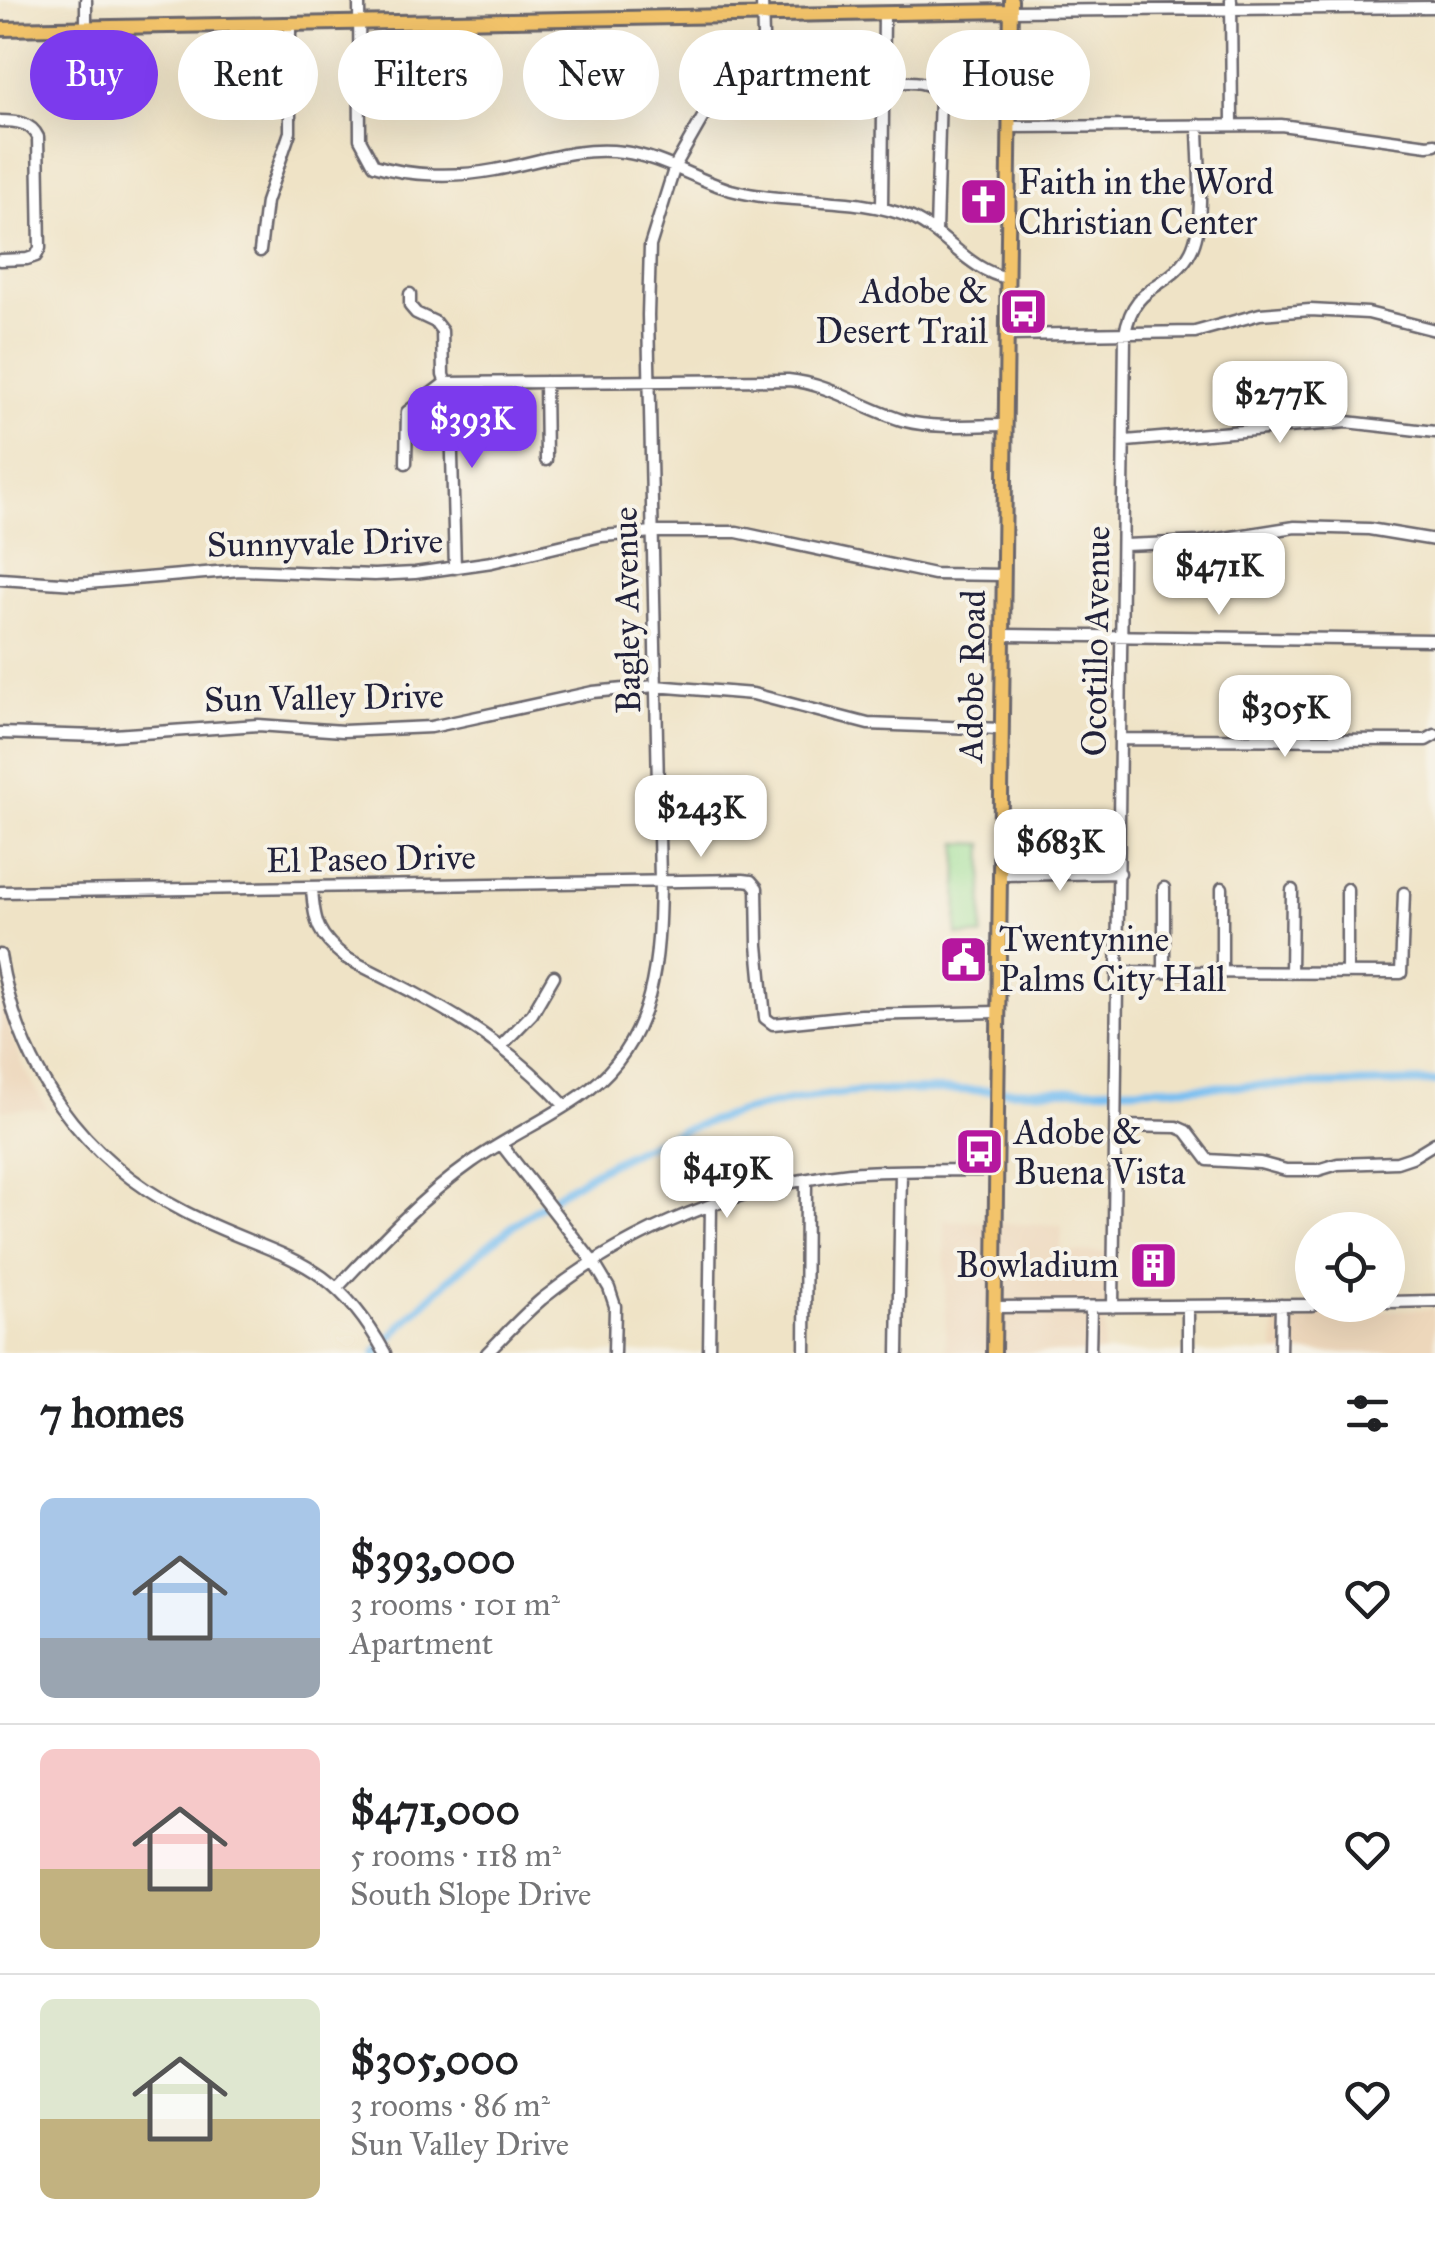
<!DOCTYPE html>
<meta charset="utf-8">
<style>
body{margin:0;font-family:"IM FELL Great Primer",serif;background:#f6f6f6;color:#202124;height:100vh;display:flex;flex-direction:column;font-size:38px;white-space:nowrap}
*{box-sizing:border-box;margin:0}
p{font-size:32px;color:#757577}
.icon{flex:none;width:55px;height:55px;fill:none;stroke:currentColor;stroke-width:2;stroke-linecap:round;stroke-linejoin:round}
.map{position:relative;height:1353px;overflow:hidden}
.side{display:flex;flex-direction:column;background:#fff;flex:1}
.side>*{flex:none}
.top-card{position:absolute;left:30px;top:30px;width:1375px;height:90px;display:flex;gap:20px}
.buttons{position:absolute;left:1295px;top:1212px;display:grid;gap:20px}
.buttons a{display:grid;place-items:center;width:110px;height:110px;border-radius:50%;background:#fff;box-shadow:0 10px 40px #0002;font-size:50px}
.price{position:absolute;translate:-50% -85px;padding:0 22px;border-radius:20px;background:#fff;color:#222;font-size:32px;line-height:65px;filter:drop-shadow(0 2px 5px #0008)}
.price::after{content:'';position:absolute;left:50%;top:60px;width:30px;height:22px;margin-left:-15px;background:inherit;clip-path:polygon(0 0,100% 0,50% 100%)}
.price.on{background:#7c3aed;color:#fff}
ul{padding:0;list-style:none}
li{display:flex;align-items:center;gap:30px;height:250px;padding:0 40px}
li+li{border-top:2px solid #e0e0e0}
li span{display:grid;place-items:center;flex:none;width:280px;height:200px;border-radius:15px;color:#555}
li>.icon{margin-inline-start:auto}
span .icon{width:120px;height:120px;fill:#fffc;stroke-width:1}
li b{font-size:42px}
h2{display:flex;justify-content:space-between;align-items:center;height:120px;padding:0 40px;font-size:42px}
.chip{padding:0 35px;border-radius:45px;background:#fff;box-shadow:0 10px 40px #0002;font-size:35px;line-height:90px}
.chip.on{background:#7c3aed;color:#fff}
.map>svg:first-child{display:block}
</style>
<div class="map">
<svg width="1435" height="1353" viewBox="0 0 1435 1353">
<rect width="100%" height="100%" fill="#f7f3e8"/>
<filter id="ink" filterUnits="userSpaceOnUse"><feTurbulence type="fractalNoise" baseFrequency=".01" numOctaves="2"/><feDisplacementMap in="SourceGraphic" scale="20" xChannelSelector="R" yChannelSelector="G"/><feConvolveMatrix kernelMatrix="1 2 1 2 8 2 1 2 1" color-interpolation-filters="sRGB"/></filter>
<filter id="wash" filterUnits="userSpaceOnUse"><feTurbulence type="fractalNoise" baseFrequency=".0048" numOctaves="4" result="noise"/><feDisplacementMap in="SourceGraphic" scale="40" xChannelSelector="R" yChannelSelector="G"/><feGaussianBlur stdDeviation="2.25" result="paint"/><feColorMatrix in="noise" values="0 0 0 0 0 0 0 0 0 0 0 0 0 0 0 0 0 1.4 0 .05"/><feComposite in="paint" operator="in"/></filter>
<g filter="url(#wash)">
<rect width="100%" height="100%" fill="#efe3c6"/>
<path fill="#edd7bb" d="M 0,1003 L 24,1067 L 47,1109 L 0,1110 Z
M 944,1220 L 1062,1226 L 1061,1252 L 1110,1252 L 1103,1353 L 946,1353 Z
M 1435,1309 L 1435,1353 L 1274,1353 L 1275,1313 Z"/>
<path fill="#9ddf95" stroke="#608068" stroke-width="2.5" d="M 958,843 L 984,844 L 982,936 L 957,935 Z"/>
<g fill="none" stroke-linecap="round" stroke-linejoin="round">
<path stroke="#7abff1" stroke-width="8" d="M 376,1353 C 505,1211 650,1112 846,1093 C 916,1087 987,1092 1058,1090 C 1183,1088 1309,1084 1435,1082"/>
</g>
</g>
<g filter="url(#ink)">
<g fill="none" stroke-linecap="round" stroke-linejoin="round">
<defs>
<path id="minor" d="M 359,0 L 360,139 L 374,165 C 411,177 458,177 495,170 C 539,162 578,146 623,152 C 662,157 694,179 731,190 C 790,206 856,194 912,218 C 947,234 969,271 1008,278
M 1231,0 L 1232,125
M 1010,11 L 1435,7
M 86,28 L 86,0
M 884,83 C 903,83 927,77 940,94 L 936,232
M 0,121 C 15,121 31,122 38,137 L 40,248 L 36,256 L 27,259 L 0,260
M 1010,127 L 1281,125 L 1428,145 L 1435,144
M 882,208 L 884,13
M 260,251 L 266,202 L 290,132 L 290,24
M 410,294 L 410,306 L 416,313 L 435,322 L 442,331 L 443,375 L 449,392 L 451,418 L 455,568
M 1007,335 L 1195,332 L 1260,314 L 1310,310 L 1368,313 L 1435,330
M 545,382 L 546,460
M 1126,441 L 1347,422 L 1435,432
M 406,463 L 407,412 L 445,383 L 788,380 C 831,384 864,409 905,421 C 936,429 973,425 1006,425
M 1124,545 L 1200,542 L 1295,527 L 1369,529 L 1435,540
M 0,579 L 76,584 L 240,570 L 374,575 L 415,573 L 492,562 L 602,536 L 653,532 L 737,532 L 934,574 L 1003,575
M 1003,635 L 1435,640
M 0,733 L 99,736 L 258,725 L 343,731 L 431,727 L 593,692 L 655,686 L 753,694 L 868,724 L 1001,729
M 1122,739 L 1426,740 L 1435,735
M 1000,875 L 1120,873
M 312,888 C 314,923 318,936 346,958 C 433,1002 497,1032 565,1106
M 1347,889 L 1347,973
M 0,892 L 743,880 L 751,881 L 757,888 L 758,945 L 765,1018 L 773,1024 L 861,1015 L 998,1012
M 0,955 C 19,1069 80,1158 185,1212 C 276,1259 329,1251 385,1353
M 1118,972 L 1401,973 L 1404,893
M 1164,972 L 1164,888
M 1222,973 L 1222,888
M 1291,973 L 1292,890
M 501,1046 L 532,1014 L 554,976
M 1116,1126 L 1177,1127 L 1186,1131 L 1208,1160 L 1260,1163 L 1286,1170 L 1318,1170 L 1338,1164 L 1397,1162 L 1412,1157 L 1435,1143
M 501,1144 L 594,1263 L 609,1288 L 615,1306 L 614,1353
M 338,1287 C 380,1242 422,1197 472,1162 C 510,1135 554,1117 590,1089 C 656,1037 659,959 660,881 L 648,315 L 650,246 L 675,166 L 707,110 L 749,63 L 763,37 L 762,0
M 1388,1302 L 1435,1301
M 995,1307 L 1312,1305
M 1113,1307 L 1125,334 C 1134,280 1170,291 1191,251 C 1206,222 1198,159 1198,125
M 487,1353 C 505,1335 522,1316 542,1299 C 629,1229 739,1185 850,1173 C 898,1169 948,1171 996,1170
M 709,1353 L 711,1205
M 805,1353 L 806,1180
M 898,1353 L 901,1171
M 1090,1353 L 1091,1307
M 1188,1353 L 1188,1308
M 1280,1353 L 1281,1305"/>
<path id="major" d="M 0,29 L 1010,11
M 994,1353 L 1011,0"/>
</defs>
<use href="#minor" stroke="#6a666c" stroke-width="15"/>
<use href="#major" stroke="#6a666c" stroke-width="18"/>
<use href="#minor" stroke="#fff" stroke-width="10"/>
<use href="#major" stroke="#f2c36a" stroke-width="12"/>
</g>
</g>
<defs>
<symbol id="church-square" viewBox="-11 -11 22 22"><rect x="-9" y="-9" width="18" height="18" rx="4" fill="#b5179e" stroke="#f7f3e8"/><path d="M-1.2-6h2.4v3.5h3.3v2.4h-3.3V6h-2.4V-.1h-3.3v-2.4h3.3Z" fill="#fff"/></symbol>
<symbol id="bus-square" viewBox="-11 -11 22 22"><rect x="-9" y="-9" width="18" height="18" rx="4" fill="#b5179e" stroke="#f7f3e8"/><path d="M-5-6H5V4H4V6H2V4H-2V6H-4V4H-5ZM-3.5-4V0h7V-4ZM-3.5 1.2v1.5H-2V1.2ZM2 1.2v1.5H3.5V1.2Z" fill="#fff"/></symbol>
<symbol id="civic-square" viewBox="-11 -11 22 22"><rect x="-9" y="-9" width="18" height="18" rx="4" fill="#b5179e" stroke="#f7f3e8"/><path d="M-.6-6.5H3V-4.5H.6V-3L4-1V1h2V6H-6V1h2V-1L-.6-3ZM-1.2 2.5V6h2.4V2.5Z" fill="#fff"/></symbol>
<symbol id="building-square" viewBox="-11 -11 22 22"><rect x="-9" y="-9" width="18" height="18" rx="4" fill="#b5179e" stroke="#f7f3e8"/><path d="M-4-6H4V6H1V3H-1V6H-4ZM-2.5-4.3h1.7v1.8h-1.7ZM.8-4.3h1.7v1.8H.8ZM-2.5-1h1.7V.8h-1.7ZM.8-1h1.7V.8H.8Z" fill="#fff"/></symbol>
</defs>
<g fill-rule="evenodd">
<use href="#church-square" x="956" y="174" width="55" height="55"/>
<use href="#bus-square" x="996" y="284" width="55" height="55"/>
<use href="#civic-square" x="936" y="932" width="55" height="55"/>
<use href="#bus-square" x="952" y="1124" width="55" height="55"/>
<use href="#building-square" x="1126" y="1238" width="55" height="55"/>
</g>
<g text-anchor="middle" dominant-baseline="central" stroke-width="8" stroke-linejoin="round" paint-order="stroke">
<g font-size="35" fill="#22223b" stroke="#f7f3e8" text-anchor="start">
<text x="1018" y="182">Faith in the Word<tspan x="1018" dy="40">Christian Center</tspan></text>
<text x="988" y="291" text-anchor="end">Adobe &amp;<tspan x="988" dy="40">Desert Trail</tspan></text>
<text x="999" y="939">Twentynine<tspan x="999" dy="40">Palms City Hall</tspan></text>
<text x="1014" y="1132">Adobe &amp;<tspan x="1014" dy="40">Buena Vista</tspan></text>
<text x="1119" y="1265" text-anchor="end">Bowladium</text>
</g>
<g font-size="35" fill="#22223b" stroke="#f7f3e8">
<text transform="translate(325 543) rotate(-1)">Sunnyvale Drive</text>
<text transform="translate(627 610) rotate(-91)">Bagley Avenue</text>
<text transform="translate(1096 641) rotate(-89)">Ocotillo Avenue</text>
<text transform="translate(972 676) rotate(-89)">Adobe Road</text>
<text transform="translate(324 698) rotate(-1)">Sun Valley Drive</text>
<text transform="translate(371 859) rotate(-1)">El Paseo Drive</text>
</g>
</g>
</svg>
<div class="buttons">
<a><svg class="icon" aria-label="locate" viewBox="0 0 24 24"><circle cx="12" cy="12" r="6"/><path d="M12 2v4M12 18v4M2 12h4M18 12h4"/></svg></a>
</div>
<b class="price" style="left:1280px;top:446px">$277K</b>
<b class="price on" style="left:472px;top:471px">$393K</b>
<b class="price" style="left:1219px;top:618px">$471K</b>
<b class="price" style="left:1285px;top:760px">$305K</b>
<b class="price" style="left:701px;top:860px">$243K</b>
<b class="price" style="left:1060px;top:894px">$683K</b>
<b class="price" style="left:727px;top:1221px">$419K</b>
<div class="top-card">
<a class="chip on">Buy</a>
<a class="chip">Rent</a>
<a class="chip">Filters</a>
<a class="chip">New</a>
<a class="chip">Apartment</a>
<a class="chip">House</a>
</div>
</div>
<section class="side">
<h2>7 homes<svg class="icon" aria-label="filters" viewBox="0 0 24 24"><path d="M4 7h16M4 17h16"/><circle cx="9" cy="7" r="2"/><circle cx="15" cy="17" r="2"/></svg></h2>
<ul>
<li><span style="background:linear-gradient(#a9c7e8 70%,#9aa5b1 0)"><svg class="icon" aria-label="home" viewBox="0 0 24 24"><path d="M3 11l9-7 9 7M6 9v11h12V9"/></svg></span><div><b>$393,000</b><p>3 rooms · 101 m²</p><p>Apartment</p></div><svg class="icon" aria-label="heart" viewBox="0 0 24 24"><path d="M12 20l-8-8c-3-5 5-10 8-4 3-6 11-1 8 4z"/></svg></li>
<li><span style="background:linear-gradient(#f6c9c9 60%,#c2b280 0)"><svg class="icon" aria-label="home" viewBox="0 0 24 24"><path d="M3 11l9-7 9 7M6 9v11h12V9"/></svg></span><div><b>$471,000</b><p>5 rooms · 118 m²</p><p>South Slope Drive</p></div><svg class="icon" aria-label="heart" viewBox="0 0 24 24"><path d="M12 20l-8-8c-3-5 5-10 8-4 3-6 11-1 8 4z"/></svg></li>
<li><span style="background:linear-gradient(#dfe7d0 60%,#c2b280 0)"><svg class="icon" aria-label="home" viewBox="0 0 24 24"><path d="M3 11l9-7 9 7M6 9v11h12V9"/></svg></span><div><b>$305,000</b><p>3 rooms · 86 m²</p><p>Sun Valley Drive</p></div><svg class="icon" aria-label="heart" viewBox="0 0 24 24"><path d="M12 20l-8-8c-3-5 5-10 8-4 3-6 11-1 8 4z"/></svg></li>
</ul>
</section>
